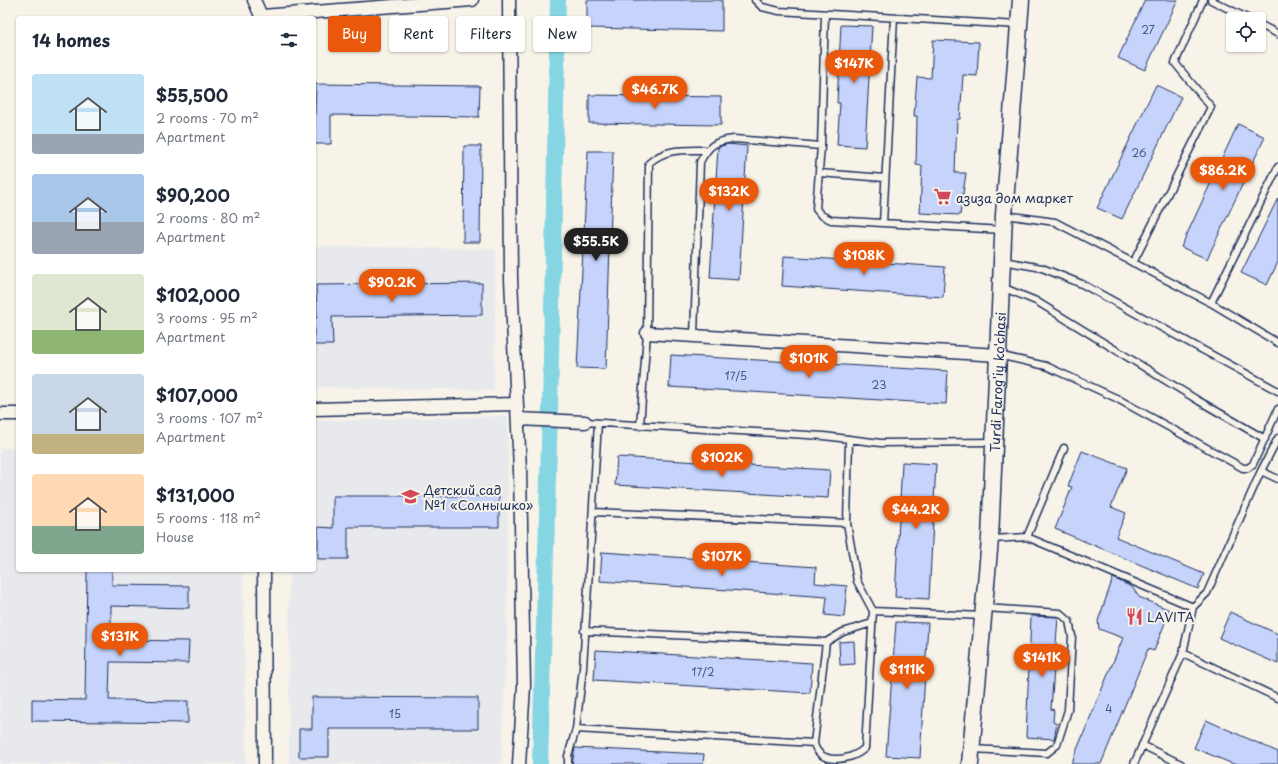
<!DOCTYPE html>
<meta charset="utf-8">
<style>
body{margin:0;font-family:"Playpen Sans",sans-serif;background:#f6f6f7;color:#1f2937;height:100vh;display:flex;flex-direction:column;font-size:15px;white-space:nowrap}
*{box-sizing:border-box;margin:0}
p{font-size:13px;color:#747a83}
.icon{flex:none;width:22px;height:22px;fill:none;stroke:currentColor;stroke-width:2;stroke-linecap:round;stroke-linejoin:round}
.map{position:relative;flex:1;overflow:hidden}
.drawer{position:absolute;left:16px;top:16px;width:300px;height:556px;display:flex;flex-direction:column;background:#fff;border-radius:4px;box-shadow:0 1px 3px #0004}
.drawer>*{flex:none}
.hud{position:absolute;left:328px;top:16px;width:380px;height:36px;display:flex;gap:8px}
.controls{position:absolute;left:1226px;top:12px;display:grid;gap:8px}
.controls a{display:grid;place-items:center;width:40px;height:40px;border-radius:4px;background:#fff;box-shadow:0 1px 3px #0004;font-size:20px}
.price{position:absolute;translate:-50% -34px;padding:0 9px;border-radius:14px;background:#ea580c;color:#fff;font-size:13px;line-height:26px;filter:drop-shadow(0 1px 2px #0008)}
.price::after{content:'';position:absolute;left:50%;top:24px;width:12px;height:9px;margin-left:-6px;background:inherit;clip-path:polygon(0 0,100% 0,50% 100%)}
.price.active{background:#222;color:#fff}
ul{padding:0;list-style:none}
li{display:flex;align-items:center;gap:12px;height:100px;padding:0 16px}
li span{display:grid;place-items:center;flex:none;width:112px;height:80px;border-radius:4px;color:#555}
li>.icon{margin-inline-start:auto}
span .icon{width:48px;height:48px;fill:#fffc;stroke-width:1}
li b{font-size:17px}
h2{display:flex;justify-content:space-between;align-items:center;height:48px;padding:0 16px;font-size:17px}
.tag{padding:0 14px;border-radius:4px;background:#fff;box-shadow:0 1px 3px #0004;font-size:14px;line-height:36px}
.tag.active{background:#ea580c;color:#fff}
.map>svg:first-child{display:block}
</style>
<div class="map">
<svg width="1278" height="764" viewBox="0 0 1278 764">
<rect width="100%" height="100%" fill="#f7f3e8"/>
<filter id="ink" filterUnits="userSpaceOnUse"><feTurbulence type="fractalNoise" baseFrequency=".025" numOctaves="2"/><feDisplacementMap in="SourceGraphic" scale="8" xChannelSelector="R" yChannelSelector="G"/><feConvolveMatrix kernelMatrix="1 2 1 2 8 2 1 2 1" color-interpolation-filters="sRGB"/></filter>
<g filter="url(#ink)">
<path fill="#e8e9ed" d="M 314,246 L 496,249 L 494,390 L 314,387 Z
M 508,416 L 507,639 L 501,764 L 289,764 L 289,570 L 314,570 L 314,421 Z
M 0,448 L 18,448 L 18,570 L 243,570 L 246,764 L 0,764 Z"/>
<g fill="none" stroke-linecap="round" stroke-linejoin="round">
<path stroke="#86d5e3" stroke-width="16" d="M 540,764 L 550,409 L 558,0"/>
</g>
<path fill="#c6d3fa" stroke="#1b2f5e" d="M 587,0 L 722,0 L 722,31 L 587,28 Z
M 1145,0 L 1178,0 L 1145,70 L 1118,58 Z
M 841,25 L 872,26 L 865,147 L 837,145 L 840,103 L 837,103 Z
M 933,40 L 979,42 L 977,76 L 963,75 L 960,119 L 957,119 L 955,173 L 966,173 L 960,215 L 920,213 L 922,166 L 916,165 L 917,116 L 914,116 L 917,77 L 931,78 Z
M 316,84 L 480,86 L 479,117 L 331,115 L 331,144 L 314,144 Z
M 1156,85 L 1181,97 L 1122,219 L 1097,208 Z
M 589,95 L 721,97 L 721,125 L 589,123 Z
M 1238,124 L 1265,137 L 1207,259 L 1181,247 Z
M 728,144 L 747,146 L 739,280 L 710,278 L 718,147 Z
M 464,146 L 481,146 L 480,242 L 463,242 Z
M 588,151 L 613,151 L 606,369 L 577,368 Z
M 1278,198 L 1278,262 L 1267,285 L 1241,273 Z
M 784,256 L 945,267 L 943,297 L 782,286 Z
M 482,283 L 482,315 L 332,317 L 333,345 L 314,345 L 314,318 L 317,318 L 316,285 Z
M 671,355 L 948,371 L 946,404 L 669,387 Z
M 1082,451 L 1127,468 L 1111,507 L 1126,513 L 1116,537 L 1204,574 L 1198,589 L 1055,529 L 1072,487 L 1068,486 Z
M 617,457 L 830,470 L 828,498 L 615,485 Z
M 902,462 L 936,464 L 929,599 L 895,597 Z
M 333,496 L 499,496 L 499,527 L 348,527 L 348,559 L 318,559 L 318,527 L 333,528 Z
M 602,552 L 816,567 L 815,583 L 847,586 L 844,617 L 825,615 L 827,597 L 600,581 Z
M 87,570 L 112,570 L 112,585 L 189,586 L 189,608 L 111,606 L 111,640 L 189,641 L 188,663 L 110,662 L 109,700 L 188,701 L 188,723 L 32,721 L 32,699 L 85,700 Z
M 1113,578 L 1132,587 L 1139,597 L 1170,610 L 1154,651 L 1148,649 L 1101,764 L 1071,764 L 1123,638 L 1099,629 L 1098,621 Z
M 1230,612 L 1278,634 L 1278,664 L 1219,638 Z
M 1031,616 L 1058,617 L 1051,709 L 1054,710 L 1053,722 L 1057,724 L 1054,739 L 1026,737 Z
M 896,622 L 928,623 L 920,758 L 886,756 Z
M 854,641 L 855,664 L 840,665 L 839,642 Z
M 596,650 L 812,663 L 810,693 L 594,680 Z
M 312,697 L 478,698 L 478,729 L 329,729 L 329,757 L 299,757 L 299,729 L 312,729 Z
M 1206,720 L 1278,752 L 1278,764 L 1233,764 L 1194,748 Z
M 575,748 L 704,754 L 703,764 L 572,764 Z"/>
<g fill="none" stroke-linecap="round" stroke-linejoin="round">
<defs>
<path id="lane" d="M 755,0 L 762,7 L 779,11 L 1019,25
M 1211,0 L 1249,19
M 825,14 L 821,146 L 816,209 L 821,215 L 831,220 L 1003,230
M 1259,24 L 1278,34
M 819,173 L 885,178
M 1005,215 L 1055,222 L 1211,303 L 1278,343
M 883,223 L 894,18
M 1003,261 L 1042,268 L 1082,284 L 1278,391
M 1133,263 L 1211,107 L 1175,63 L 1203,0
M 1002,287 L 1036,301 L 1199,401 L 1265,439
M 1211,303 L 1278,167
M 694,336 L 700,162 C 709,145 715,141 734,139 L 821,146
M 998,355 L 1046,366 L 1116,398 L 1243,468 L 1248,468 L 1253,464 L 1278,409
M 585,422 L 824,436 L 881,443 L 993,442
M 640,426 L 647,333 L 649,163 C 666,148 685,150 706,150
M 1261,471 L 1278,479
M 593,512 L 847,523
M 1027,537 L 1064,448
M 992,539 L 1027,537 L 1193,607 L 1183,653 L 1134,764
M 1193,607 L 1207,593 L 1261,471 L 1278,438
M 873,611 L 982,616
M 584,631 L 826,642
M 1183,653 L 1278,698
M 576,729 L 814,743 C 818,764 849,763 865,748 L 873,611 L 857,581 L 847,523 L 849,439
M 814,743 L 826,642 L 843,632 L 872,623
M 1142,745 L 1181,764
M 973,749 L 1047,753 L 1057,745 L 1068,710 L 1072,636 L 1069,621 L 1060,613 L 985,608
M 568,764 L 568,756 L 576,729 L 583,668 L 598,423"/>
<path id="street" d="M 254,0 L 262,18
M 509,0 L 511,279 L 520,470 L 524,686 L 519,764
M 262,16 L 472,0
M 647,333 L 998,355
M 314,409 L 517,404
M 0,414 L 18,414
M 518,419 L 585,422
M 264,570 L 265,764"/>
<g id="secondary">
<path id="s1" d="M 970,764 L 990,539 L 1004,215 L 1021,0"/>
</g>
</defs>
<use href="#lane" stroke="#1b2f5e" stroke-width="9"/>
<use href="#street" stroke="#1b2f5e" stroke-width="15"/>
<use href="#secondary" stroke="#1b2f5e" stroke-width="19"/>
<use href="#lane" stroke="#f7f3e8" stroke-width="6"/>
<use href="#street" stroke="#f7f3e8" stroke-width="12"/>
<use href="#secondary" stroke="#f7f3e8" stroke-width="16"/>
</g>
</g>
<defs>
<symbol id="supermarket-bare" viewBox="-9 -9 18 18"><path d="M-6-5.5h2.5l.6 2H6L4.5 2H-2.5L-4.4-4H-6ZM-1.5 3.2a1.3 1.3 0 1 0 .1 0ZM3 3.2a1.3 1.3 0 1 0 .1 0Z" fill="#d1495b" stroke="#f7f3e8" stroke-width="2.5" paint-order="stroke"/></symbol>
<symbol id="school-bare" viewBox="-9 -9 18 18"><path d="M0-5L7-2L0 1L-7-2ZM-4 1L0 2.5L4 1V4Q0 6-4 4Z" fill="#d1495b" stroke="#f7f3e8" stroke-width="2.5" paint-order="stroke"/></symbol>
<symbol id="restaurant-bare" viewBox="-9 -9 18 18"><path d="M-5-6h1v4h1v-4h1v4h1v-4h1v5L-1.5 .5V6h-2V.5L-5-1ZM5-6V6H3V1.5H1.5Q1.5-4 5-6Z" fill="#d1495b" stroke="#f7f3e8" stroke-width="2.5" paint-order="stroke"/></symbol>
</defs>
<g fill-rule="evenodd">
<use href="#supermarket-bare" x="930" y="184" width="25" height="25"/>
<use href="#school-bare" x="398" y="484" width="25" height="25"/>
<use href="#restaurant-bare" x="1122" y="604" width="25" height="25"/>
</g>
<g text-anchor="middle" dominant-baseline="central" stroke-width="4" stroke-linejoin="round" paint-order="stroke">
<g font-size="11" fill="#465885">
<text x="1148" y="29">27</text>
<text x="1139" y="152">26</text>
<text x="736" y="375">17/5</text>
<text x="879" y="384">23</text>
<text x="703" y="671">17/2</text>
<text x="1109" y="708">4</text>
<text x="395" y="713">15</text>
</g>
<g font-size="13" fill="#1b2f5e" stroke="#f7f3e8" text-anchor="start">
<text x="956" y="197">азиза дом маркет</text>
<text x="424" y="489">Детский сад<tspan x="424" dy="15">№1 «Солнышко»</tspan></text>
<text x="1147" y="616">LAVITA</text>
</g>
<g font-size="13" fill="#1b2f5e" stroke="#f7f3e8">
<text stroke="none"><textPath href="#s1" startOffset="383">Turdi Farog'iy ko'chasi</textPath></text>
</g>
</g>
</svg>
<div class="controls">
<a><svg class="icon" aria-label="locate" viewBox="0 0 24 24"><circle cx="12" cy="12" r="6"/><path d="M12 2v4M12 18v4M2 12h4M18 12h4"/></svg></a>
</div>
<b class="price" style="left:854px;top:84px">$147K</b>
<b class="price" style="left:655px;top:110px">$46.7K</b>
<b class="price" style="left:1223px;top:191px">$86.2K</b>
<b class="price" style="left:729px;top:212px">$132K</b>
<b class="price active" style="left:596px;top:262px">$55.5K</b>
<b class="price" style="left:864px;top:276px">$108K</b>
<b class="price" style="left:392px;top:303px">$90.2K</b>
<b class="price" style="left:809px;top:379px">$101K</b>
<b class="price" style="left:722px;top:478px">$102K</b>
<b class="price" style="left:916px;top:530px">$44.2K</b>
<b class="price" style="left:722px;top:577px">$107K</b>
<b class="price" style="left:120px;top:657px">$131K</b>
<b class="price" style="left:1042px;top:678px">$141K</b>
<b class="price" style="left:907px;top:690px">$111K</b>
<div class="hud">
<a class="tag active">Buy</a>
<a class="tag">Rent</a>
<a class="tag">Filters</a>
<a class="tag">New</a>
</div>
<section class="drawer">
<h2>14 homes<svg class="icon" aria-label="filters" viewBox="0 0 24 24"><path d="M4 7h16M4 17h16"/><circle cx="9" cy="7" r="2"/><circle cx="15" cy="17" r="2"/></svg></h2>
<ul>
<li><span style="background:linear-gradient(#bfe0f5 75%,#9aa5b1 0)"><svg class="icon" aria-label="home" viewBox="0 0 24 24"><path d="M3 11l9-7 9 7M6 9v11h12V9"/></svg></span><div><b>$55,500</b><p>2 rooms · 70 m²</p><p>Apartment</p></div></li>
<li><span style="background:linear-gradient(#a9c7e8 60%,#9aa5b1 0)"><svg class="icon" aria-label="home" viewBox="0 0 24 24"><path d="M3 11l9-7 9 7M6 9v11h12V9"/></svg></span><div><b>$90,200</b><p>2 rooms · 80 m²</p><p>Apartment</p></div></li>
<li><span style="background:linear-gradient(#dfe7d0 70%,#8fb573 0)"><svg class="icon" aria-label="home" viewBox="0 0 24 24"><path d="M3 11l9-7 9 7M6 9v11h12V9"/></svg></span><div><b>$102,000</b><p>3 rooms · 95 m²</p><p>Apartment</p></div></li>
<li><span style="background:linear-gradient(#c9d6e8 75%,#c2b280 0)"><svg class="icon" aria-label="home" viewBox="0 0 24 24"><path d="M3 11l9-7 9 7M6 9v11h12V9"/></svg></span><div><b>$107,000</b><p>3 rooms · 107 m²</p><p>Apartment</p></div></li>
<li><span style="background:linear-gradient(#ffd9b3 65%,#7fa58c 0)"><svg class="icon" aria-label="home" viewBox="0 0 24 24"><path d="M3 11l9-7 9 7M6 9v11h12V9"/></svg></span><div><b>$131,000</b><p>5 rooms · 118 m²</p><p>House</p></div></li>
</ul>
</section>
</div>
